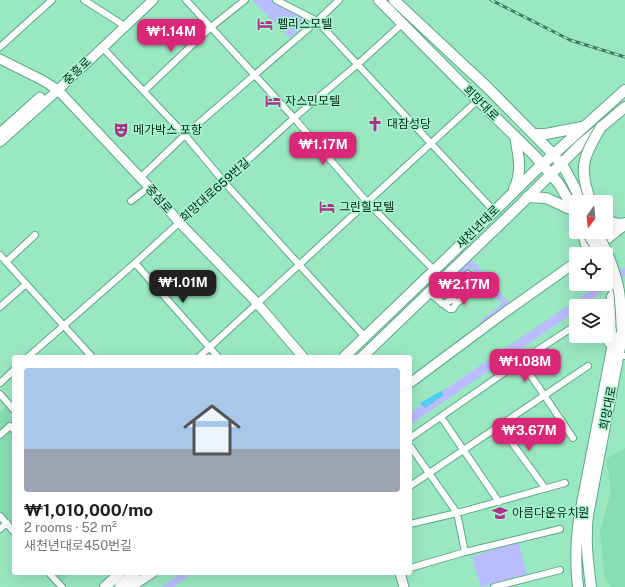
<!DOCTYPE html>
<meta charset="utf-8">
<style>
body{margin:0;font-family:"Public Sans","Noto Sans KR",sans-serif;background:#f2f2f2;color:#202124;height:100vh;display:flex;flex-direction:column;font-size:15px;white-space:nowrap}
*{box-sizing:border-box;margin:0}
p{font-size:13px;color:#757577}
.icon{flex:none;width:22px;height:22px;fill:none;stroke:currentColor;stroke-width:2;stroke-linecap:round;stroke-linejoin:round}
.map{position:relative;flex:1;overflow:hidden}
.details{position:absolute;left:12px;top:355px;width:400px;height:220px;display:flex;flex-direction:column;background:#fff;border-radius:4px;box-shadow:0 4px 16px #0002}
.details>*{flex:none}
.needle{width:26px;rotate:195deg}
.fabs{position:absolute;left:569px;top:195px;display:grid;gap:8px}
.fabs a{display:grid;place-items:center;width:44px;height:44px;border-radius:4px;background:#fff;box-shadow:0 4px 16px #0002;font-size:20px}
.price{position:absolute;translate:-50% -34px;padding:0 9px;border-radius:8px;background:#db2777;color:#fff;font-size:13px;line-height:26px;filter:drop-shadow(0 1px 2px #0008)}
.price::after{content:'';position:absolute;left:50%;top:24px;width:12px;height:9px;margin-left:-6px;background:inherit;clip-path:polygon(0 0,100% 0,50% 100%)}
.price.current{background:#222;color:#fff}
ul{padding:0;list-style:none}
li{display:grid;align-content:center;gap:8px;height:212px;padding:0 12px}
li+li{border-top:1px solid #e0e0e0}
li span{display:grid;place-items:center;height:124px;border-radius:4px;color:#555}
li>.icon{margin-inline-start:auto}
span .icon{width:72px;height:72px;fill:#fffc;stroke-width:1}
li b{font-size:17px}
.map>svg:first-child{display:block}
</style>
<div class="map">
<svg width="625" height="587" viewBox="0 0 625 587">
<defs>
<pattern id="water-ripples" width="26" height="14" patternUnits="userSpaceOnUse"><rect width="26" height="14" fill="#50cdf3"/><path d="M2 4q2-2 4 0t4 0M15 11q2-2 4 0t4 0" fill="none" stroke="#44b0cf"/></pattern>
</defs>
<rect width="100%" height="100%" fill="#9ae8c1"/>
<path fill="#87ddb4" d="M 6,406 L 14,415 L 14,530 L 0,514 L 0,412 Z
M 625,448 L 625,587 L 611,587 L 604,575 L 600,532 L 611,491 L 606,459 Z
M 51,573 L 72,573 L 60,583 Z"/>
<path fill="#b9bcfe" d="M 252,0 L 272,0 L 310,19 L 290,38 Z
M 471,259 L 511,305 L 484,325 L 480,321 L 502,304 L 471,268 L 442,298 L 436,292 Z
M 625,267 L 625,276 L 582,306 L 576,306 L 576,311 L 410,425 L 410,413 L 600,284 L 606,284 L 606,280 Z
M 518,541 L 527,574 L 481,587 L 472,557 Z
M 180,573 L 193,573 L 173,587 L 162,587 Z"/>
<path fill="url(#water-ripples)" d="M 441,391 L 444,395 L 425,408 L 420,403 Z"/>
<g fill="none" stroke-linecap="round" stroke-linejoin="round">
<defs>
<path id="street" d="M 84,0 L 120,23
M 186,0 L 294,118 L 367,202 L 434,270
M 276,0 L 317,21 L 494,211
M 0,47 L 52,0
M 102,47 L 185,135 L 224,182 L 365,337
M 144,91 L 211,27 L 245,0
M 140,178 L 185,135 L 317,21 L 339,0
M 131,201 L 149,187
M 0,255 L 92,357
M 6,262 L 35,235
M 135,263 L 218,357
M 429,293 L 450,309 L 453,309 L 456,304 L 455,301 L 452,300 L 442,304
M 450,300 L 456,289 L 468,274 L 480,284 L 456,304
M 0,307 L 26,284
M 624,356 L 625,356
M 28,357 L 135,263 L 294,118 L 358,64 L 402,24
M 199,357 L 478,100
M 521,361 L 573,438
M 0,383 L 14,370
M 0,394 L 14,410
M 441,417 L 499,502
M 499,425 L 545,488
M 0,435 L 10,426 L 14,430
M 410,438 L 521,361 L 576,325
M 410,446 L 457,513 L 465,552
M 410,486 L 588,366
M 0,516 L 14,532
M 410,524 L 457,513 L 565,483
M 0,529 L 7,523
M 410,568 L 465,552 L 560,529
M 49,573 L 62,587
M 494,587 L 560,570"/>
<path id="secondary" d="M 0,59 L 42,80 L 58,90 L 149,187 L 179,222 L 257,303 L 303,357
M 0,133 L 40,97
M 0,142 L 58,90 L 153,0
M 597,247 L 625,225
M611 299a6 6 0 1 1 12 0a6 6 0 1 1-12 0Z
M 410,383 L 504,313 L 576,262
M 400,573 L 404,587
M 131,587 L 152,573"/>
<path id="primary" d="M 379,0 L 478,100 L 535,156 L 559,184 L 576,213
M 394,0 L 487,87 L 553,154 L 565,169 L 582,202
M 533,134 L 546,134 L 582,127
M 514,189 C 523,172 518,154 515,136
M 527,197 L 546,198 L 570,209
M 606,218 C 611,223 618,225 625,223
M 582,232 L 589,253
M 609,342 L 613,304
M 344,357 L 447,258 L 535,171 L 625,90
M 362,357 L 520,205 L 580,145 L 625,107
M 105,587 L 120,573
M 120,587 L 135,573
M 578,587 C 575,564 576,542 579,519 L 615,333
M 591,587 C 588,563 585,540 588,515 L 621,342 L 622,332"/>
</defs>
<use href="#street" stroke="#5ca984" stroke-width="8"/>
<use href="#secondary" stroke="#5ca984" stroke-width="11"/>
<use href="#primary" stroke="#5ca984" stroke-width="12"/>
<use href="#street" stroke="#fff" stroke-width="6"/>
<use href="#secondary" stroke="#fff" stroke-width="9"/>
<use href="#primary" stroke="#fff" stroke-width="10"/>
<defs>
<path id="rail" d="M 491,0 L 570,40 L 625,57"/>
</defs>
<use href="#rail" stroke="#43785f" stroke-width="3"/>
<use href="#rail" stroke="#a7f5ce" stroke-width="1.5" stroke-dasharray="4.5" stroke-linecap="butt"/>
<defs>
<path id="primary-bridge" d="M 591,202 C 578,168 583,157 601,127
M 587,232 L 600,254
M 597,232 C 607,251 615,270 619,291 C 621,305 621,319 622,332"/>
</defs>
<use href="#primary-bridge" stroke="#5ca984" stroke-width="12" stroke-linecap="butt"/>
<use href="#primary-bridge" stroke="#fff" stroke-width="10"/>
</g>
<defs>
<symbol id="hotel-bare" viewBox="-9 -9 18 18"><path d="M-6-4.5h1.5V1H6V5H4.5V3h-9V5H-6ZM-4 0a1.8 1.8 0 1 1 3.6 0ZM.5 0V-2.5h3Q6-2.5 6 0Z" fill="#ab3388" stroke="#a7f5ce" stroke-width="2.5" paint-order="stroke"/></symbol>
<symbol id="church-bare" viewBox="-9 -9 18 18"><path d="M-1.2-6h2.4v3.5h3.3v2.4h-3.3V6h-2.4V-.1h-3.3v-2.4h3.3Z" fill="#ab3388" stroke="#a7f5ce" stroke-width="2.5" paint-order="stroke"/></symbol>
<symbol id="theatre-bare" viewBox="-9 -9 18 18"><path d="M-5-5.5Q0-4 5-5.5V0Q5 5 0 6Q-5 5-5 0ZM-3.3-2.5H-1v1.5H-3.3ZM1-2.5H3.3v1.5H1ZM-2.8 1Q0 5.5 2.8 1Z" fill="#ab3388" stroke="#a7f5ce" stroke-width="2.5" paint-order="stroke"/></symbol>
<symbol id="school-bare" viewBox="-9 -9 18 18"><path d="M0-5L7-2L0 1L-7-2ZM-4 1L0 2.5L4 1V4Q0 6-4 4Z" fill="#ab3388" stroke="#a7f5ce" stroke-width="2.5" paint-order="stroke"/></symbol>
</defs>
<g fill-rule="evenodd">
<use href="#hotel-bare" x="254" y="13" width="22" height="22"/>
<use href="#hotel-bare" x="262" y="90" width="22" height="22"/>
<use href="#church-bare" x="364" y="113" width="22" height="22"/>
<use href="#theatre-bare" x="110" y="119" width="22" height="22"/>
<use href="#hotel-bare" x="316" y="196" width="22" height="22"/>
<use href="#school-bare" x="489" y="502" width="22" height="22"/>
</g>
<g text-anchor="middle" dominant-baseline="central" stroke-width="3" stroke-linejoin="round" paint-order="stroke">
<g font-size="12" fill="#022315" stroke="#a7f5ce" text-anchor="start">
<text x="277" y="24">펠리스모텔</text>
<text x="285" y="101">자스민모텔</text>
<text x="387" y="124">대잠성당</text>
<text x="133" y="130">메가박스 포항</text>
<text x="339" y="207">그린힐모텔</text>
<text x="512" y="513">아름다운유치원</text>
</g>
<g font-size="12" fill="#022315" stroke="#a7f5ce">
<text transform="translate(77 71) rotate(-44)">중흥로</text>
<text transform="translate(481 103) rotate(45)">희망대로</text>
<text transform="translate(215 190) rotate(-42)">희망대로659번길</text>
<text transform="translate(159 199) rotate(49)">중섬로</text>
<text transform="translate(478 227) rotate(-45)">새천년대로</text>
<text transform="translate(608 408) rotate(-79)">희망대로</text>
</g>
</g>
</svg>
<div class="fabs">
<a><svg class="needle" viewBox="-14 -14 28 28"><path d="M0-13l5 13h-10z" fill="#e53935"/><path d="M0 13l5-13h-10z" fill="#757577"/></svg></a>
<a><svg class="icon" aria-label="locate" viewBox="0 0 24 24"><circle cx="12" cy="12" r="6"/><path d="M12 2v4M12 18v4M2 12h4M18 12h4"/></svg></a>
<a><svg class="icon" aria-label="layers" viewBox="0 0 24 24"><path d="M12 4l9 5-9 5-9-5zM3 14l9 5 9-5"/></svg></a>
</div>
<b class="price" style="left:171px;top:53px">₩1.14M</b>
<b class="price" style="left:323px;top:166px">₩1.17M</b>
<b class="price current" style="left:183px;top:304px">₩1.01M</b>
<b class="price" style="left:464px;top:306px">₩2.17M</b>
<b class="price" style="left:525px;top:383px">₩1.08M</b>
<b class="price" style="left:529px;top:452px">₩3.67M</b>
<section class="details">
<ul>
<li><span style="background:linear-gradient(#a9c7e8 65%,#9aa5b1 0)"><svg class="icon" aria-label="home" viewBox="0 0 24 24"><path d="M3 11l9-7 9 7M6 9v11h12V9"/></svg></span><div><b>₩1,010,000/mo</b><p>2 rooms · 52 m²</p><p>새천년대로450번길</p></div></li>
</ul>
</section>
</div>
